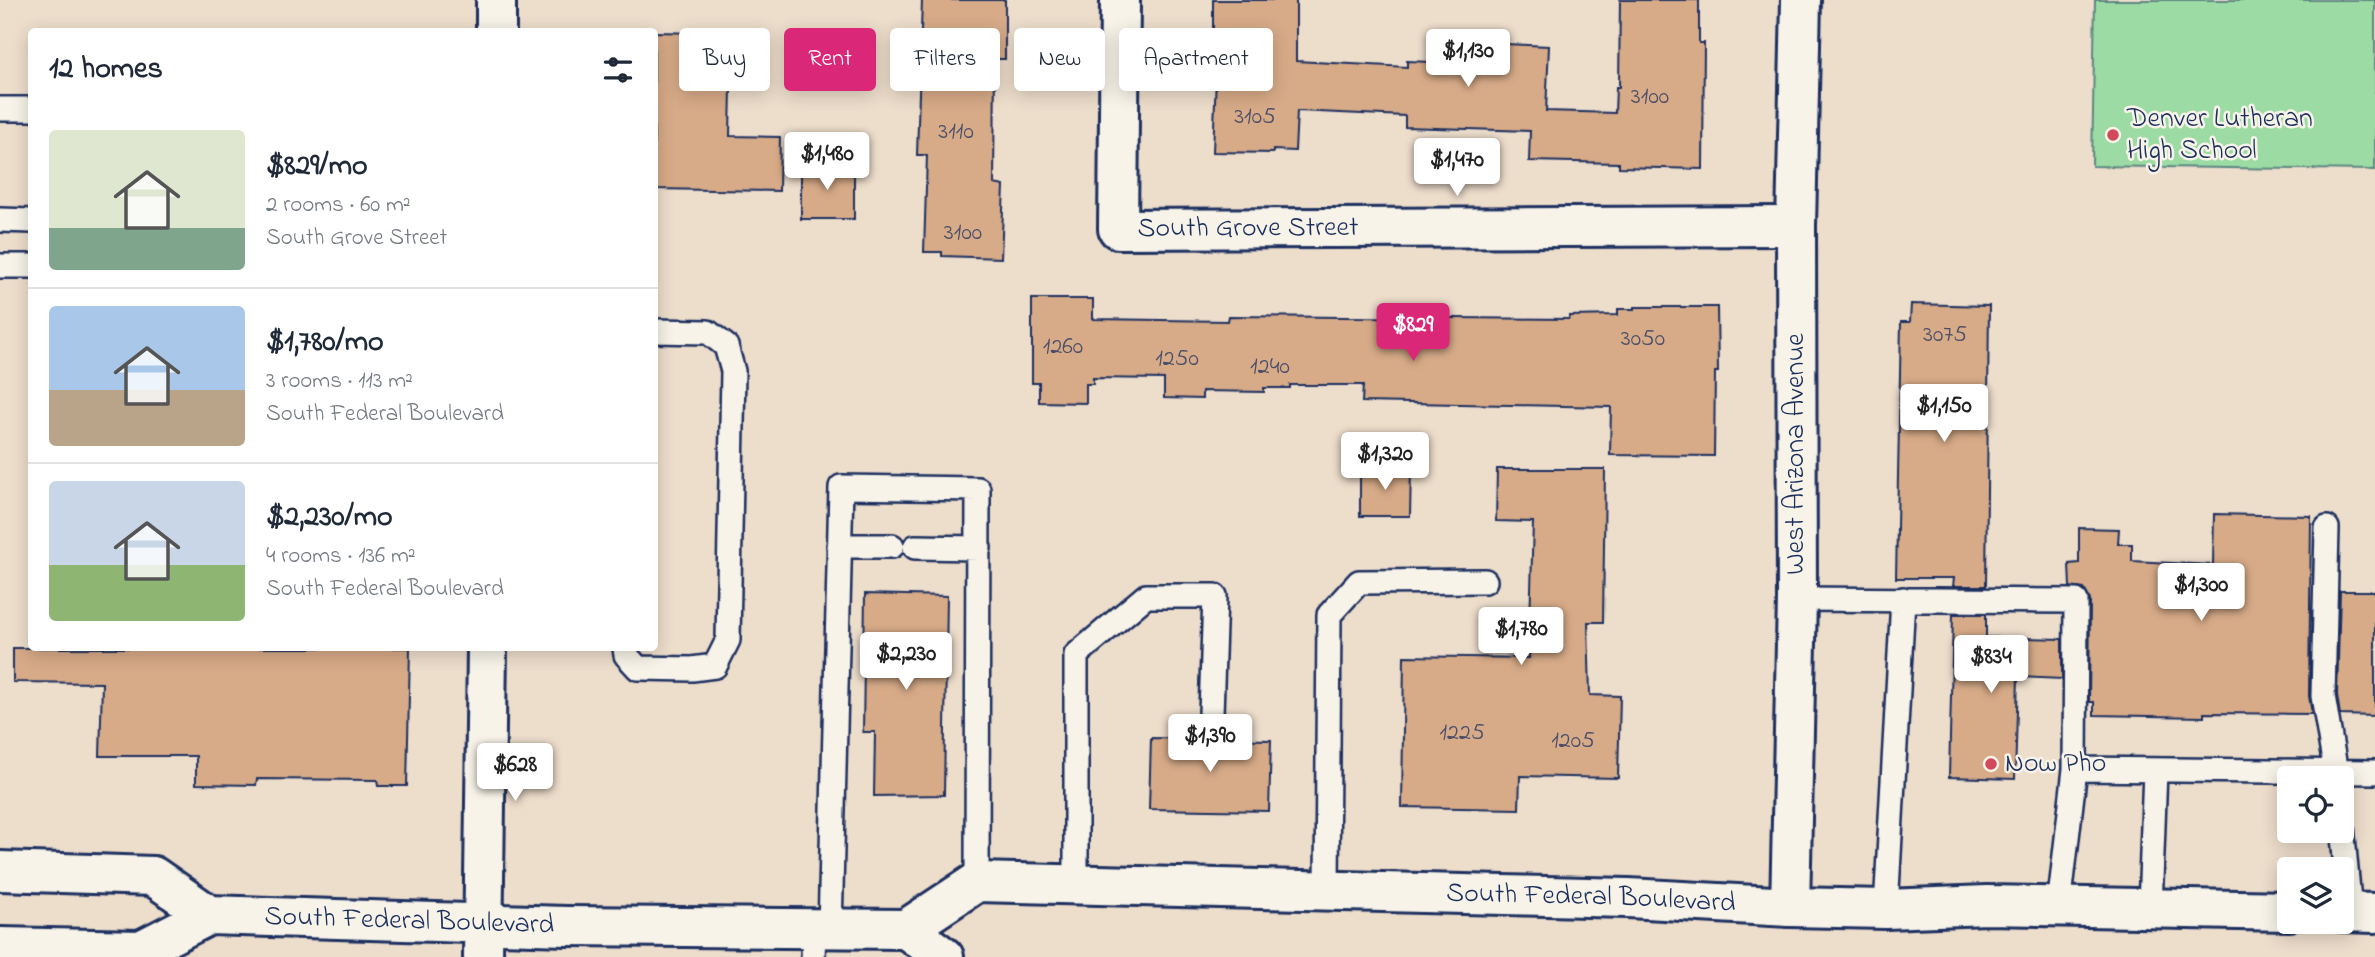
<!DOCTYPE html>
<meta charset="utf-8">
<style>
body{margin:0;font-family:"Indie Flower",sans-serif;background:#f6f6f7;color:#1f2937;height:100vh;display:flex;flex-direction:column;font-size:26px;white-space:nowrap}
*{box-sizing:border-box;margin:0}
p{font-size:23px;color:#747a83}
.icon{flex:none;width:38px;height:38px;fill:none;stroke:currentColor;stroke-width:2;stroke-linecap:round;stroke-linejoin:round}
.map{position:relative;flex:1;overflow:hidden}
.drawer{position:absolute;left:28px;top:28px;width:630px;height:623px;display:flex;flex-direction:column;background:#fff;border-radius:7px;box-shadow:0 4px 18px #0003}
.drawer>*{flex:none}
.top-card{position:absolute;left:679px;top:28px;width:665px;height:63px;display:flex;gap:14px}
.controls{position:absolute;left:2277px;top:766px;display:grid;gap:14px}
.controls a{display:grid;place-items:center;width:77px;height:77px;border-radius:7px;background:#fff;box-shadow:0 4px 18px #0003;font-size:35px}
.price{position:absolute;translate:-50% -60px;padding:0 16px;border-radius:7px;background:#fff;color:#222;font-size:23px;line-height:46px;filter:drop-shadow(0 2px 4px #0008)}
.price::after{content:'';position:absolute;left:50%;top:42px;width:21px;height:16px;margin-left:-10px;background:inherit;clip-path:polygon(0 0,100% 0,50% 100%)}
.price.on{background:#db2777;color:#fff}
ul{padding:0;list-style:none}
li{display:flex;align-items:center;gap:21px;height:175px;padding:0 21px}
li+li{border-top:2px solid #e0e1e3}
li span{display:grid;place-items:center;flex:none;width:196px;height:140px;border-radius:7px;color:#555}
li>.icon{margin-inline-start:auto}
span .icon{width:84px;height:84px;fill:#fffc;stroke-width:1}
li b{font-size:30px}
h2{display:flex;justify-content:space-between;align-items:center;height:84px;padding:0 21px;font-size:30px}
.chip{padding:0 24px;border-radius:7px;background:#fff;box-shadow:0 4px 18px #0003;font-size:24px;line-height:63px}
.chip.on{background:#db2777;color:#fff}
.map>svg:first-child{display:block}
</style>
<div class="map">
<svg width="2375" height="957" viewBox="0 0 2375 957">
<rect width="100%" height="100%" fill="#edddcb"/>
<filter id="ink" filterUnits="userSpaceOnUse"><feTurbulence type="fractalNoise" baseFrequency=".0143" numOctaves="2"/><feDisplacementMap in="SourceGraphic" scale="14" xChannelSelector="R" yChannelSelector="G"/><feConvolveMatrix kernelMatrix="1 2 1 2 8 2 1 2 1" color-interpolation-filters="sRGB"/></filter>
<g filter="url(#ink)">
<path fill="#9cdca4" stroke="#5c8681" stroke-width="2" d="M 2095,0 L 2375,0 L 2375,170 L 2092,166 Z"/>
<path fill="#d7ab88" stroke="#1b2f5e" stroke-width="2" d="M 922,0 L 1005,0 L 1005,59 L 995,59 L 994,184 L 1004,186 L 1001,258 L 942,256 L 942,252 L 924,252 L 927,155 L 917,155 Z
M 1213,0 L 1296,0 L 1296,61 L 1407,67 L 1407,61 L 1457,63 L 1458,42 L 1549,46 L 1546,111 L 1615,113 L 1616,87 L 1619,87 L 1620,0 L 1699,0 L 1699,43 L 1704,43 L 1703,169 L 1619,167 L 1619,163 L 1529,161 L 1530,131 L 1405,127 L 1405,116 L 1297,111 L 1295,151 L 1273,150 L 1273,153 L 1213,152 L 1217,50 L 1213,50 Z
M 654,32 L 701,33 L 701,40 L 732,40 L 730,136 L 780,137 L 779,191 L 654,189 Z
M 801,165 L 854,166 L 854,219 L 801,219 Z
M 1032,299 L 1093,299 L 1093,319 L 1228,321 L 1229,316 L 1569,319 L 1569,316 L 1618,315 L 1618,309 L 1634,309 L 1634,307 L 1717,307 L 1718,372 L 1715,372 L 1714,456 L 1610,455 L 1611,407 L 1362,402 L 1363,385 L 1290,385 L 1290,388 L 1264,388 L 1264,392 L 1202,391 L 1202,399 L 1164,398 L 1164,379 L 1093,378 L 1093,384 L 1086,384 L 1086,403 L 1039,402 L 1039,383 L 1032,383 Z
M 1911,304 L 1989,306 L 1986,586 L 1953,586 L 1954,578 L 1896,578 L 1901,322 L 1910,322 Z
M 1360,468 L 1411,468 L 1410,516 L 1360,516 Z
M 1497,469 L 1605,469 L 1603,622 L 1588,622 L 1590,695 L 1620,696 L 1618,778 L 1520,776 L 1519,809 L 1402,807 L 1404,656 L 1529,658 L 1533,522 L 1496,521 Z
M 2214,514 L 2311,516 L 2309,696 L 2312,714 L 2204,713 L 2204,717 L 2094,715 L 2094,702 L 2089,702 L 2090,600 L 2084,589 L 2070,587 L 2069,564 L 2079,563 L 2079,528 L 2119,529 L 2118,544 L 2132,544 L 2132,561 L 2213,565 Z
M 2340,591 L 2375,591 L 2375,716 L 2340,715 L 2337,695 Z
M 865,594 L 947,596 L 944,795 L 874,796 L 875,732 L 863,732 Z
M 1953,614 L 1986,614 L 1986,637 L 2062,639 L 2062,679 L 2018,677 L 2015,779 L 1949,777 Z
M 13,648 L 410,648 L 407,786 L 378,786 L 377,780 L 257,779 L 256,785 L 196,784 L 196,756 L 100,756 L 102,683 L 13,682 Z
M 1151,738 L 1271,740 L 1269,811 L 1149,809 Z"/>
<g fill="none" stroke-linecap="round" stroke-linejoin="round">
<defs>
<path id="service" d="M 0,109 L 32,109
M 0,220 L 32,221
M 0,266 L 32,266
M 2327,528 L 2323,696 L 2337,779
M 839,546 L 892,546
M 915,547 L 979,548
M 1797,599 L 2076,601 L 2075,769 L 2375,772
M 625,648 L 626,655 L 638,668 L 692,669 L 715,666 L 728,640 L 733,371 L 726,346 L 708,332 L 654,331
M 2342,826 L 2350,912
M 1076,884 L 1076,655 L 1146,596 L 1215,596 L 1211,714
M 1327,891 L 1329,615 L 1359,582 L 1485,581
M 2059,907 L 2075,769
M 1886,909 L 1903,599
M 2150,909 L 2155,770
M 830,930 L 841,487 L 978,489 L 977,882
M 813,957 L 814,929"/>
<g id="minor">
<path id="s1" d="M 1120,0 L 1118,229 L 1796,226"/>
<path d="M 1790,907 L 1797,599 L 1796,226 L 1801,0"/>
</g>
<path id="tertiary" d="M 496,32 L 496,0
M 483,957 L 487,648"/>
<g id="primary">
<path d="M 0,871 L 153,876 L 209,915"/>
<path d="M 2342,912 L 2375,913"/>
<path d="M 906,929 L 944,957"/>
<path id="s2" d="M 0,947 L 141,950 L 209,915 L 567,926 L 906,929 L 977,882 L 1628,898 L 1790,907 L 1886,909 L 1987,905 L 2289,911"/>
</g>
</defs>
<use href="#service" stroke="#1b2f5e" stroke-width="28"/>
<use href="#minor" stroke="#1b2f5e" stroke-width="44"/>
<use href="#tertiary" stroke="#1b2f5e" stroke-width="44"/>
<use href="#primary" stroke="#1b2f5e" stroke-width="44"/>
<use href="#service" stroke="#f7f3e8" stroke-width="23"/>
<use href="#minor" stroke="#f7f3e8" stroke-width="38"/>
<use href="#tertiary" stroke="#f7f3e8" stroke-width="38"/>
<use href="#primary" stroke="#f7f3e8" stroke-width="38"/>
</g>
</g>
<g fill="#d1495b" stroke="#f7f3e8" stroke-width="2.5">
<circle cx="2113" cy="135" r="7"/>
<circle cx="1991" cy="764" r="7"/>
</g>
<g text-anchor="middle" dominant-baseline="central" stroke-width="5" stroke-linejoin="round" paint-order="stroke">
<g font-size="24" fill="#4a4e68">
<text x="1650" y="97">3100</text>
<text x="1255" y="117">3105</text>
<text x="956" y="132">3110</text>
<text x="963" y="233">3100</text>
<text x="1945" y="335">3075</text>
<text x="1643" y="339">3050</text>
<text x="1063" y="347">1260</text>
<text x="1177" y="359">1250</text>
<text x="1270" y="367">1240</text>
<text x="1462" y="733">1225</text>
<text x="1573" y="741">1205</text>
</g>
<g font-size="28" fill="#1b2f5e" stroke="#f7f3e8" text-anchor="start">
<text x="2127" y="119">Denver Lutheran<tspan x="2127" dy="32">High School</tspan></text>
<text x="2005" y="764">Now Pho</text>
</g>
<g font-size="28" fill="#1b2f5e" stroke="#f7f3e8">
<text stroke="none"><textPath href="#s1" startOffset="359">South Grove Street</textPath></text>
<text transform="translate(1796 454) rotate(-90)">West Arizona Avenue</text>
<text stroke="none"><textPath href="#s2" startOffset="1614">South Federal Boulevard</textPath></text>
<text stroke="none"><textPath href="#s2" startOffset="418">South Federal Boulevard</textPath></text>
</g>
</g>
</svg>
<div class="controls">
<a><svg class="icon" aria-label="locate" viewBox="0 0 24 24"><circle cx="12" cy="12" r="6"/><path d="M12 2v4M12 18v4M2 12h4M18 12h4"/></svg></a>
<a><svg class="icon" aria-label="layers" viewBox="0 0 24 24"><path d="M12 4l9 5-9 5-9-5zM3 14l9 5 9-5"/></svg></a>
</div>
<b class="price" style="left:1468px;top:89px">$1,130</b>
<b class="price" style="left:827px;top:192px">$1,480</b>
<b class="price" style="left:1457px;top:198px">$1,470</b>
<b class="price on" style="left:1413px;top:363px">$829</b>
<b class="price" style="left:1944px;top:444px">$1,150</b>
<b class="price" style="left:1385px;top:492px">$1,320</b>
<b class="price" style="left:2201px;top:623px">$1,300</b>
<b class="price" style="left:1521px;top:667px">$1,780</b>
<b class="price" style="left:906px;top:692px">$2,230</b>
<b class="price" style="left:1991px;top:695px">$834</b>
<b class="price" style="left:1210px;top:774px">$1,390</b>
<b class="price" style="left:515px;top:803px">$628</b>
<div class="top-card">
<a class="chip">Buy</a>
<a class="chip on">Rent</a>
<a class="chip">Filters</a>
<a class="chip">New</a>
<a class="chip">Apartment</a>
</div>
<section class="drawer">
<h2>12 homes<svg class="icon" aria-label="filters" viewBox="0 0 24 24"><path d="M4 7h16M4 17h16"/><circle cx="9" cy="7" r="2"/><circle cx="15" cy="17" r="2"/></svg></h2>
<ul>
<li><span style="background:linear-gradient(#dfe7d0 70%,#7fa58c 0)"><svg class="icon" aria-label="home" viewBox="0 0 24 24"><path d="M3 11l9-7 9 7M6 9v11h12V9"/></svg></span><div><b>$829/mo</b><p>2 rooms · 60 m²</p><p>South Grove Street</p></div></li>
<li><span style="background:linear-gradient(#a9c7e8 60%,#b9a48a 0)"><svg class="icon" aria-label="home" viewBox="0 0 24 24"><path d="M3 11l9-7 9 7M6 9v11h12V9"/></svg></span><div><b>$1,780/mo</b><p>3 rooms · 113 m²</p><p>South Federal Boulevard</p></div></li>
<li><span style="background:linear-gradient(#c9d6e8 60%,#8fb573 0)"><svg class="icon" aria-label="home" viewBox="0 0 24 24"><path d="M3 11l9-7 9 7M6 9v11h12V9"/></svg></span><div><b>$2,230/mo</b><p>4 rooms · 136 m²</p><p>South Federal Boulevard</p></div></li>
</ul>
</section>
</div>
